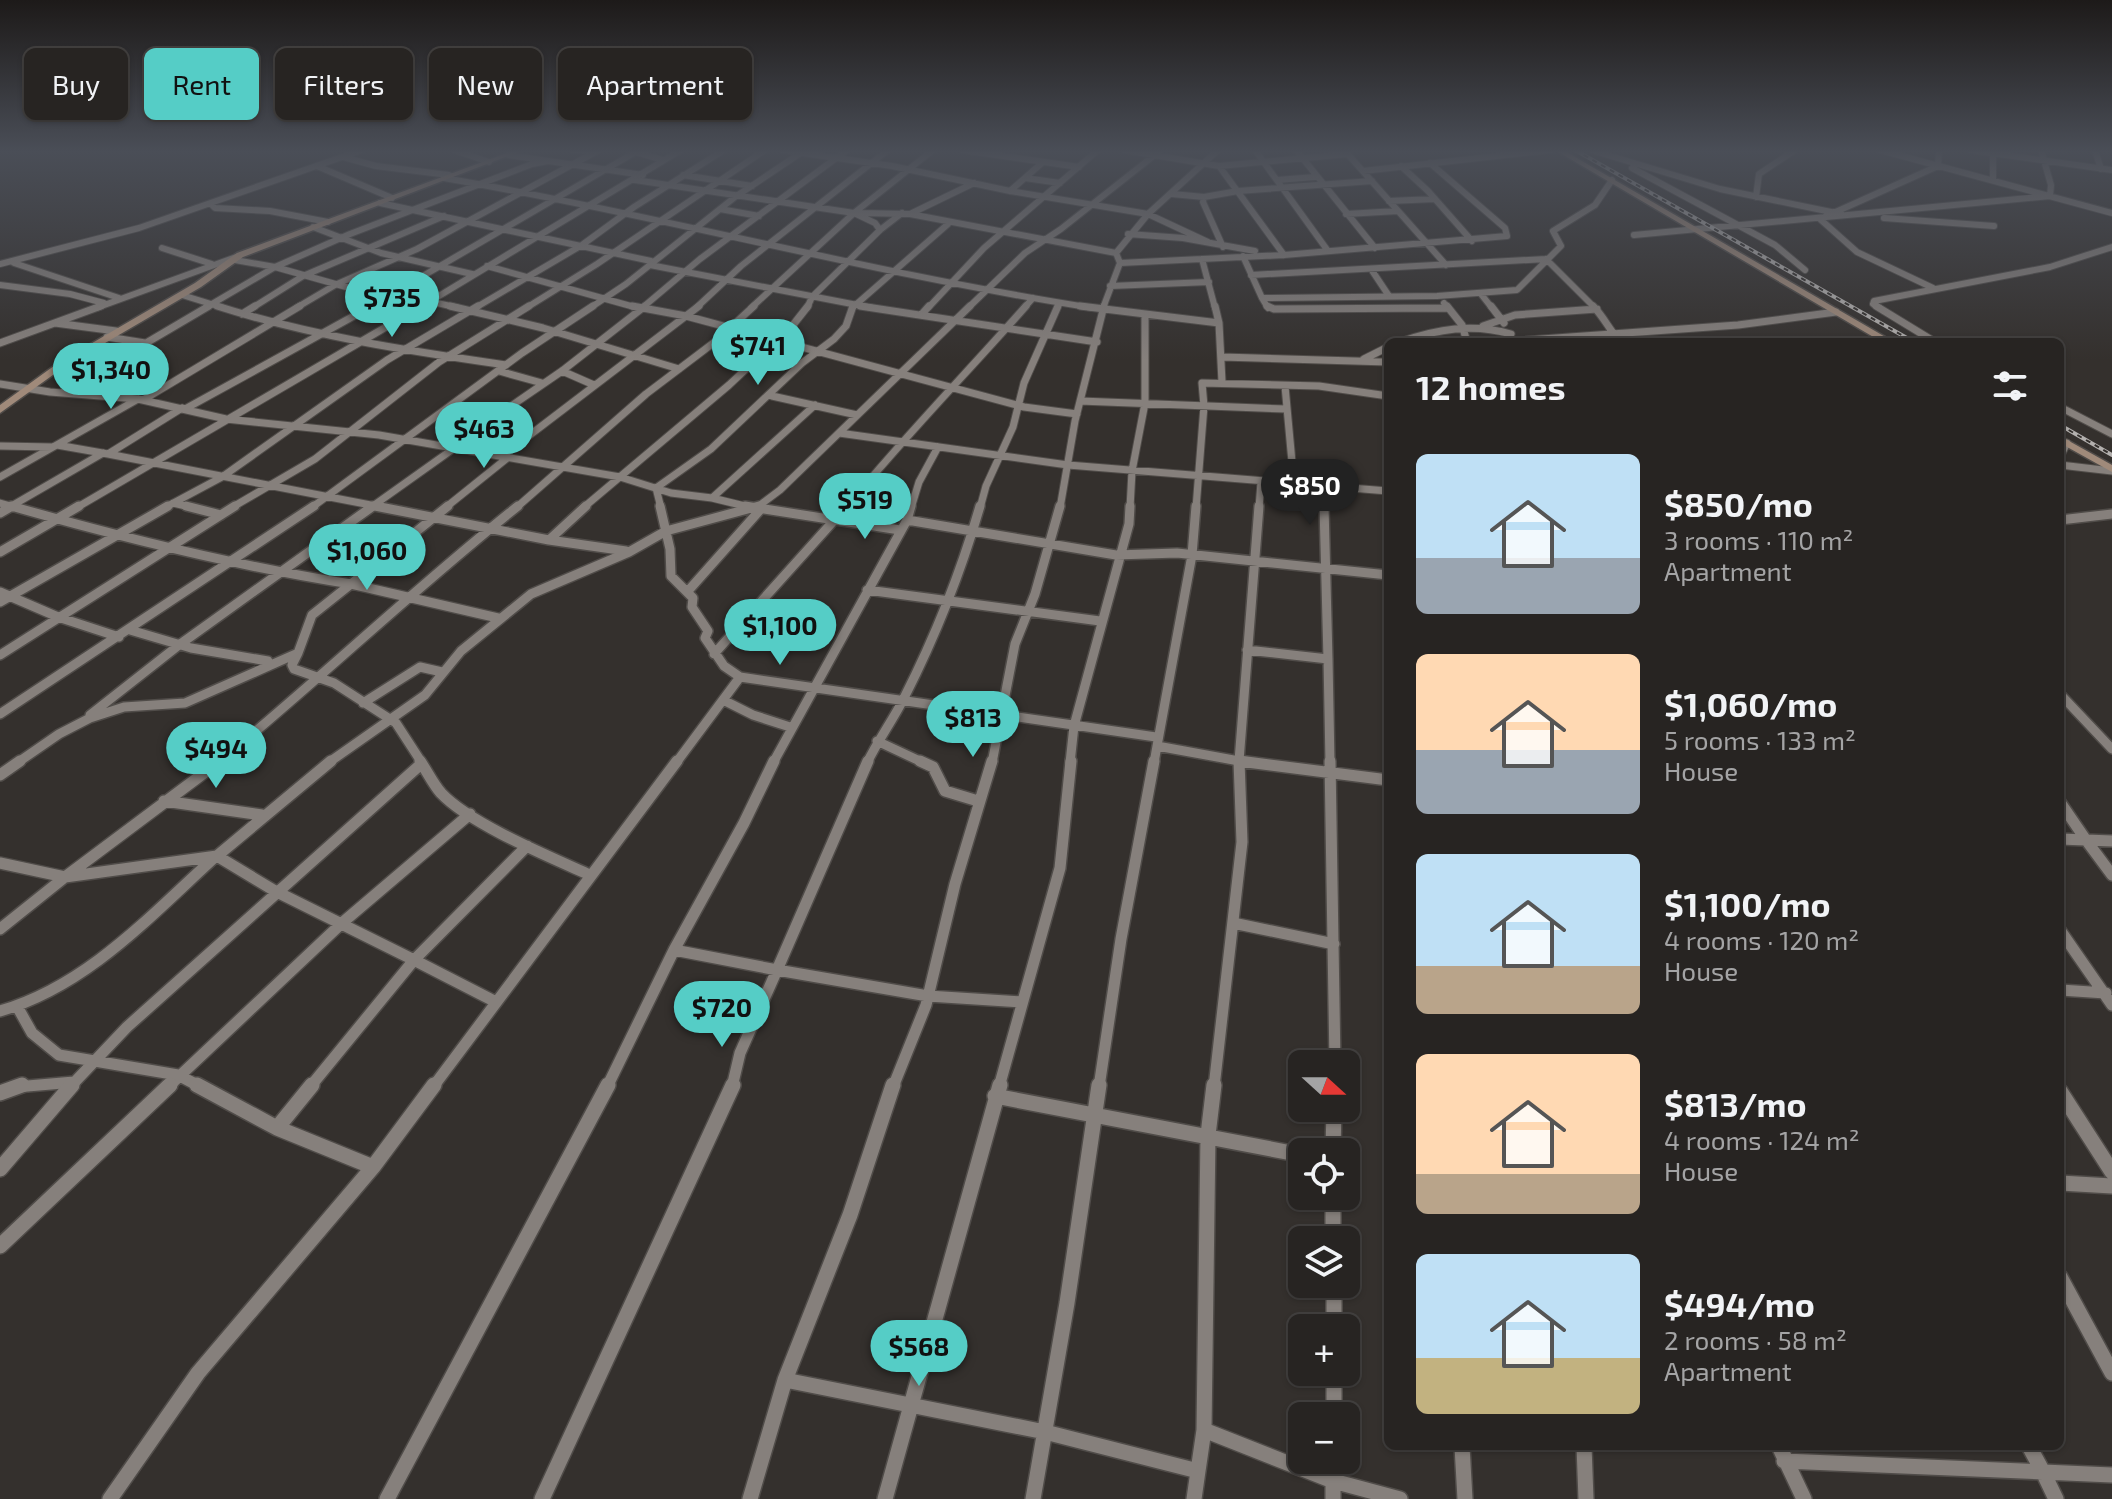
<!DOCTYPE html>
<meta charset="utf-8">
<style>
body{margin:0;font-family:"Exo 2",sans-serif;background:#2f2c2a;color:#f1f3f6;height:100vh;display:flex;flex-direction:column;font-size:30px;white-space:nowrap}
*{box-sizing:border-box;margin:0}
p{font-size:26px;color:#a4a4a5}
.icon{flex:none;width:44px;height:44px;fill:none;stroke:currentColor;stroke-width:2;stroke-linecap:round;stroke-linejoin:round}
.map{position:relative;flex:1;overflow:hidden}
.sheet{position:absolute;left:1384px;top:338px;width:680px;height:1112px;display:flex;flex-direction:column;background:#272422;border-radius:12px;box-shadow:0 2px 6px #0004,0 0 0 2px #434140}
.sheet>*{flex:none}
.hud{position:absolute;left:24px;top:48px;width:760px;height:72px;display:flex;gap:16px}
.needle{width:52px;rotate:111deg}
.controls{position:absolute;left:1288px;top:1050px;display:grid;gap:16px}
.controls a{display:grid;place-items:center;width:72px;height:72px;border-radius:12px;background:#272422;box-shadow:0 2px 6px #0004,0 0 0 2px #434140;font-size:40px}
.price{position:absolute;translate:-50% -68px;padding:0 18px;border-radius:28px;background:#55cdc6;color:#111;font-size:26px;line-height:52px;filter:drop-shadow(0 2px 4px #0008)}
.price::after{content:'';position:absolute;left:50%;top:48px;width:24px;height:18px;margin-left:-12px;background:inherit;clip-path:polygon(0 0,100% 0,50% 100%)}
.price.on{background:#222;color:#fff}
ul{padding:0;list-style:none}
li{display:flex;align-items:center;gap:24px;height:200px;padding:0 32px}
li span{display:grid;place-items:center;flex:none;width:224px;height:160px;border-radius:12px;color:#555}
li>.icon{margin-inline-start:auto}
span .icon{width:96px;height:96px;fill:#fffc;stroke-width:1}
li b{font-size:34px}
h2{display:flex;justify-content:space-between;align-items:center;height:96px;padding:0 32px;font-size:34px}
.pill{padding:0 28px;border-radius:12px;background:#272422;box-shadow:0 2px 6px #0004,0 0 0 2px #434140;font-size:28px;line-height:72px}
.pill.on{background:#55cdc6;color:#111}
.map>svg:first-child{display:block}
</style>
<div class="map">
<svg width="2112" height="1499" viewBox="0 0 2112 1499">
<rect width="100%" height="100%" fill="#34302d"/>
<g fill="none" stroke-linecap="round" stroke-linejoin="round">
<defs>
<path id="street-far4" d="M 454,150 L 489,162
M 574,150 L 595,152
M 782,150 L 892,166 L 1010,191 L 1148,214 L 1208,242
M 962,150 L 1079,167
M 1124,150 L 1219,166 L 1348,154
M 1255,150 L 1328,251
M 1296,150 L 1375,248
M 1591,150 L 1720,189 L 1841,214
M 1880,150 L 2112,213
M 1970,150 L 2112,170
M 1993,150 L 1993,180
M 2095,150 L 2101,169
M 1345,151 L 1446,265
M 636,152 L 663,160
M 508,155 L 643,175
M 343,157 L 376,166 L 449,175
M 317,166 L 392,198
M 1219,166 L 1284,255
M 1401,166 L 1428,191 L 1472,241
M 1632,168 L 1775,245 L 1805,270
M 1363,171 L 1551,150
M 683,175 L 752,186
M 444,178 C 661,216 875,274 1093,308
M 1025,178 L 1060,183
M 635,180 L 854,213 L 875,223 L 880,230
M 1277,180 L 1315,177
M 1010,191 L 1043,162
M 1172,194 L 1204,197 L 1238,191 L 1372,181
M 1204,197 L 1203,202 L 1223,247
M 1756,197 L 1759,174 L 1795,150
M 1389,201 L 1435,199
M 380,203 L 651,261
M 211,204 L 215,208 L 270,211 L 328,222
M 720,209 L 759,216
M 860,213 L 910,214 L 974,183
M 910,214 L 1116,253
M 1346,214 L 1398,211
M 1884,218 L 1994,226
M 313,227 L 381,253 L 472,274
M 1128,234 L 1183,238 L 1255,251
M 1634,235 L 2050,196 L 2051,185 L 2041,150
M 162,248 L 212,264
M 1243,256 L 1262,298 L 1437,296 L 1517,290 L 1561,246 L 1553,231 L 1595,205 L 1612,180
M 1202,259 L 1215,308
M 1546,259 L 1595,308
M 235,260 L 275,267 L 396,301 L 437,303 L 459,308
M 14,263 L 119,298
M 1120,263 L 1284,255 L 1507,236 L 1505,228 L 1430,163
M 0,264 L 139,228 L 362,150
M 650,265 L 873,308
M 487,266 L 638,308
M 1371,269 L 1389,296
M 1251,275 L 1546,259
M 0,285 L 70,294 L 104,303
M 1110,286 L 1209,282
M 1933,288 L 1857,252 L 1820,219 L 1938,166 L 1939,150
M 1481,294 L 1492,308
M 182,295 L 224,308
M 1262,298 L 1268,308
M 1444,303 L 1448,308
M 96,308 L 239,256
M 205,308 L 275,267 L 350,234 L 532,164 L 548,161
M 252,308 L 303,276 L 444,216
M 296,308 L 335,285 L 417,249 L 599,150
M 368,308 L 639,150
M 419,308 L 681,150
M 475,308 L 582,245 L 634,207 L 724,150
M 526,308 L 597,264 L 765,150
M 590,308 L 626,284 L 735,197 L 805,150
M 642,308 L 700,259 L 847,150
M 696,308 L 741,266 L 888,150
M 751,308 L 854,213 L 933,150
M 807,308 L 812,297 L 880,230 L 902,213
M 852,308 L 948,224
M 928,308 L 984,248 L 1098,150
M 968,308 L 1025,253 L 1061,229 L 1161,150
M 1024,308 L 1033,298
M 1057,308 L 1059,304
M 1103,308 L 1120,263 L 1116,253 L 1148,214 L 1218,150
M 1435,308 L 1448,308
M 1880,308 L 1873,304 L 1874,301 L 2050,267 L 2112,247"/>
<path id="street-far3" d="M 217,306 C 311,336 409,351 506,365
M 450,306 L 543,328 L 679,369
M 632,306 L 686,316 L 1024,407 L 1077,414
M 860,306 L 1097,342
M 1080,306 L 1219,323
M 1215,306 L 1219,323 L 1222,382
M 1267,306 L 1274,309 L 1448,308
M 1447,306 L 1462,325 L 1467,342
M 1491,306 L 1504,323
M 1593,306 C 1605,318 1610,332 1621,342
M 1876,306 L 1935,342
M 242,314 L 255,306
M 921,315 L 929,306
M 55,323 L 116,331
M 1483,326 L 1515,315 L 1597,309
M 107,337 L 145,343
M 1515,341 L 1738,325 L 1836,312
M 1400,342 C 1438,329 1472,323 1511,334
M 0,343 L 101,306
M 1222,357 L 1388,362
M 1364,359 L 1388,347
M 499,371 L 542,383
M 562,371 L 594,385
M 0,384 L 50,392 L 138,399 L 226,419 L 379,435 L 620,477 L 671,493 L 712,498 L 753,508
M 1285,386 L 1294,484
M 63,392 L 209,306
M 772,396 L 857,415
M 143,400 L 300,306
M 1080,401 L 1286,409
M 2060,407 L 2112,434
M 185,409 L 372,306
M 839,433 L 1068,465 L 1388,491
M 57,445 L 108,454 L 182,408
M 0,446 L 52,447
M 450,448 L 562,371 L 645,306
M 108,454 L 386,508
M 501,457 L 699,306
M 2060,457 L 2067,443
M 2060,465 L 2112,471
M 0,477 L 138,399
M 1324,486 L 1325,508
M 712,498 L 815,405
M 0,503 L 18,508
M 173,503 L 194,508
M 8,508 L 103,453
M 76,508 L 422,306
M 164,508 L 222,477 L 387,360 L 478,306
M 231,508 L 315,459 L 439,362 L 529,306
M 311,508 L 522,353 L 593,306
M 370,508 L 453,449
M 445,508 L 506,459
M 516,508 L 646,394 L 716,341 L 754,306
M 583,508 L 729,385 L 793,325 L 808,306
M 661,508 L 656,488 L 711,449 L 802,363 L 834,339 L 846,326 L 853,306
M 756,508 L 780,490 L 970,306
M 846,508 C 903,438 966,374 1026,306
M 911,508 L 919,482 L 938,447
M 980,508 L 986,486 L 1013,427 L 1024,383 L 1058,306
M 1060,508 L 1075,421 L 1104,306
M 1130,508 L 1132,471 L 1145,403 L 1145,317
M 1196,508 L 1204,406 L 1202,383 L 1319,386 L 1388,396
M 1259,508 L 1261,482"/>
<path id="street-far2" d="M 11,506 C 123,538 236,566 351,584 L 448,506
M 186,506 L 221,515
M 375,506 L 549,540
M 586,506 L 549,540 L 626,551
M 660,506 L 670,549 L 671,576 L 693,598 L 692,607 L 708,631 L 705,638 L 724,666 L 740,677 L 1156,737
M 745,506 L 900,530
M 1196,506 L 1192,555 L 1157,746 L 1239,761 L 1259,506
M 0,513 L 12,506
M 907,520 L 1116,555 L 1177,553 L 1388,575
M 2060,520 L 2112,514
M 0,552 L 79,506
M 867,590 L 1100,621
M 688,591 L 760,510
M 0,592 L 58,617 L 119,637
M 0,602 L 168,506
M 130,630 L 191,648 L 268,661
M 1247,650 L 1328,659 L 1324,506
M 298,653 L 292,665 L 294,669 L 334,683 L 396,723 L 422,763
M 714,654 L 847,506
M 0,655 L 235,506
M 1328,659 L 1330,763
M 2060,694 L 2112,749
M 723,700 L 753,715 L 790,727
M 363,703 L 420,667 L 442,672
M 0,714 L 314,506
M 90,715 L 179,645 L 373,506
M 877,741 L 924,763
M 17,763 L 59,734 L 90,718 L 124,707 L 185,703 L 298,653 L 312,615 L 351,584 L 498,618
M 218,763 C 320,679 415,588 518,506
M 328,763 L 425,695 L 461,651 L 531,594 L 629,552 L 666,531 L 759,506
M 676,763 L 740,677
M 773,763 L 907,520 L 911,506
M 867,763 C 878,740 893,720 904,698 C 935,637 961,572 980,506
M 992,763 L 1015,644 L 1035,594 L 1060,506
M 1070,763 L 1074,726 L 1129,524 L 1130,506
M 1154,763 L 1157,746
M 1239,763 L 1254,763"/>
<path id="street-far1" d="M 420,761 C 427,771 433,784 441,793 C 470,824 550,857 590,875
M 868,761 L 777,970 L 928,996 L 1022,1002
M 920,761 L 933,767 L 945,791 L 978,801
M 1330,761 L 1335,1064
M 0,775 L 20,761
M 164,801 L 262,815
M 2060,802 L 2086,840 L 2112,841
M 2060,839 L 2086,840 L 2112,875
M 217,856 L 65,877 L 220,761
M 0,863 L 65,877
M 1233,923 L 1334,944
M 0,929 L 65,877
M 2060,930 L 2112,1005
M 2060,990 L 2106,993
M 496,1002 L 414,960 L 527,846
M 18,1008 L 32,1033 L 59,1055 L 178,1075 L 201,1087
M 0,1011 C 87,986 150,916 215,857
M 16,1087 L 74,1082
M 70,1087 L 127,1027 L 420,765
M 168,1087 L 342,923 L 470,814
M 310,1087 L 414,960 L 275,891 L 217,856 L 331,761
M 433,1087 L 677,761
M 607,1087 L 674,950
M 732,1087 L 740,1053 L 777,970 L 674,950 L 744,823 L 774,761
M 893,1087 L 926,1005 L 955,884 L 992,761
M 999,1087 L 1060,868 L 1071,761
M 1099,1087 L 1121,939 L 1154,761
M 1214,1087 L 1242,842 L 1239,761 L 1388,780"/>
<path id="street" d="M 197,1085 L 277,1128 L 373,1167 L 434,1085
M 2060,1091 L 2112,1172
M 0,1093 L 22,1085
M 995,1096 L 1302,1155
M 277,1128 L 312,1085
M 1333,1152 L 1334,1108
M 0,1169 L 72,1085
M 2060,1183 L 2112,1186
M 1333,1196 L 1333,1240
M 0,1246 L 170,1085
M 2060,1277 L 2112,1373
M 1334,1284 L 1334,1328
M 1334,1372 L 1334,1416
M 785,1380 L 1045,1432 L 1198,1471 L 1204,1430 L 1208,1135 L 1214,1085
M 1204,1430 L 1333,1481 L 1400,1499
M 1462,1446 L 1465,1499
M 1584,1446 L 1586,1499
M 1779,1446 L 1804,1499
M 1333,1460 L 1333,1499
M 1784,1461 L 2043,1472 L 2029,1446
M 110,1499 L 198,1373 L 373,1167
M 387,1499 L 608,1085
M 542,1499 L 733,1085
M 750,1499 L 785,1380 L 850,1215 L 893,1085
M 885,1499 L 1000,1085
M 1033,1499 L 1067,1303 L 1099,1085
M 1194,1499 L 1198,1471
M 2056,1499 L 2043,1472 L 2112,1475"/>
<path id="secondary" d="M 515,150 L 524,150 L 243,257 L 201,287 L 64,367 L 0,413 L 0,405 L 58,363 L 195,283 L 237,253 Z
M 1555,150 L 1563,150 L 1894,342 L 1882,342 Z
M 2060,436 L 2112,465 L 2112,472 L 2060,443 Z"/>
</defs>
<use href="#street-far4" stroke="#504c49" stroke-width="8"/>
<use href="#street-far3" stroke="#504c49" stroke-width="9"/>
<use href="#street-far2" stroke="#504c49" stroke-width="12"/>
<use href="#street-far1" stroke="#504c49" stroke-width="14"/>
<use href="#street" stroke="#504c49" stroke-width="18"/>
<use href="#secondary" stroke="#504c49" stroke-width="3"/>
<use href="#street-far4" stroke="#86807c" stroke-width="6"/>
<use href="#street-far3" stroke="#86807c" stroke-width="7"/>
<use href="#street-far2" stroke="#86807c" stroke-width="9"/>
<use href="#street-far1" stroke="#86807c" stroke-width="11"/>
<use href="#street" stroke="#86807c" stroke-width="15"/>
<use href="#secondary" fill="#a08a7a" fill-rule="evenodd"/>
<defs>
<path id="rail" d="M 1575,150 L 1914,342
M 2060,425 L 2112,455"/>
</defs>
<use href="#rail" stroke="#b3b0ae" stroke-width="4"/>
<use href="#rail" stroke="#34302d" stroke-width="2" stroke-dasharray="5" stroke-linecap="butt"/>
</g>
<linearGradient id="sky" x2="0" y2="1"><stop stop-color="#1d1a19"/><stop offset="0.42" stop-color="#4a4e57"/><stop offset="1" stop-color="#4a4e57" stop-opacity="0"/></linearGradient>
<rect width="2112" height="360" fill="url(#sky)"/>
</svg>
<div class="controls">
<a><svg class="needle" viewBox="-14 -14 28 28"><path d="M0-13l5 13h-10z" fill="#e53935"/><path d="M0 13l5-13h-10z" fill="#a4a4a5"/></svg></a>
<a><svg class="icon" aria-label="locate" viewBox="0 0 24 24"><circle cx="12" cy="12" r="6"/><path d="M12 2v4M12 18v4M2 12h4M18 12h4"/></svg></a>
<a><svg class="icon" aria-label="layers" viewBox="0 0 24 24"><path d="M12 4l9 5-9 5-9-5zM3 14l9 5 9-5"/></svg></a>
<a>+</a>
<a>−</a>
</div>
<b class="price" style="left:392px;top:339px">$735</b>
<b class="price" style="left:758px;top:387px">$741</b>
<b class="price" style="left:111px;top:411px">$1,340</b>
<b class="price" style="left:484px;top:470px">$463</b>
<b class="price on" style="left:1310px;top:527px">$850</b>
<b class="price" style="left:865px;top:541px">$519</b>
<b class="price" style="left:367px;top:592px">$1,060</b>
<b class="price" style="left:780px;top:667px">$1,100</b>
<b class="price" style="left:973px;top:759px">$813</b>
<b class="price" style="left:216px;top:790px">$494</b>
<b class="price" style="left:722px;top:1049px">$720</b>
<b class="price" style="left:919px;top:1388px">$568</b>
<div class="hud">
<a class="pill">Buy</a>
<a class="pill on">Rent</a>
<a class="pill">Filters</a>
<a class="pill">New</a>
<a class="pill">Apartment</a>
</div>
<section class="sheet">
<h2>12 homes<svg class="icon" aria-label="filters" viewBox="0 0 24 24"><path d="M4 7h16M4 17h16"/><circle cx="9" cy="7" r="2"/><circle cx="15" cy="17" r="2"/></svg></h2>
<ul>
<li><span style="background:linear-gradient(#bfe0f5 65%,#9aa5b1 0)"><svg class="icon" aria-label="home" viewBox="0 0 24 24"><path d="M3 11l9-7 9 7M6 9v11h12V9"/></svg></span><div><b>$850/mo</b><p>3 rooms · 110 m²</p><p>Apartment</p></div></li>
<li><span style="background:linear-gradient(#ffd9b3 60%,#9aa5b1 0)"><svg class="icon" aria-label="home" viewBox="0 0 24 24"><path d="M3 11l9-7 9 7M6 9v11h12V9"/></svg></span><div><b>$1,060/mo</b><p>5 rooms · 133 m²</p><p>House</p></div></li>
<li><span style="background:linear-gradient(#bfe0f5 70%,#b9a48a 0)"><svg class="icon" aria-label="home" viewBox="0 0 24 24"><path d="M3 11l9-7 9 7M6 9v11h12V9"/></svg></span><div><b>$1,100/mo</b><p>4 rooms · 120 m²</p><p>House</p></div></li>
<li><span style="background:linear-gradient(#ffd9b3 75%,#b9a48a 0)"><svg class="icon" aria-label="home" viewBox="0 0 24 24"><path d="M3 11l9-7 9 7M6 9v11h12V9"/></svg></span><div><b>$813/mo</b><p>4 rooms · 124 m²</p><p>House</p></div></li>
<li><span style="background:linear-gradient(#bfe0f5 65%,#c2b280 0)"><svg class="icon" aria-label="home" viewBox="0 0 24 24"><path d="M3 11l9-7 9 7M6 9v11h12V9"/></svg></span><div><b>$494/mo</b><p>2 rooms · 58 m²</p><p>Apartment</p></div></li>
</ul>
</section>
</div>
